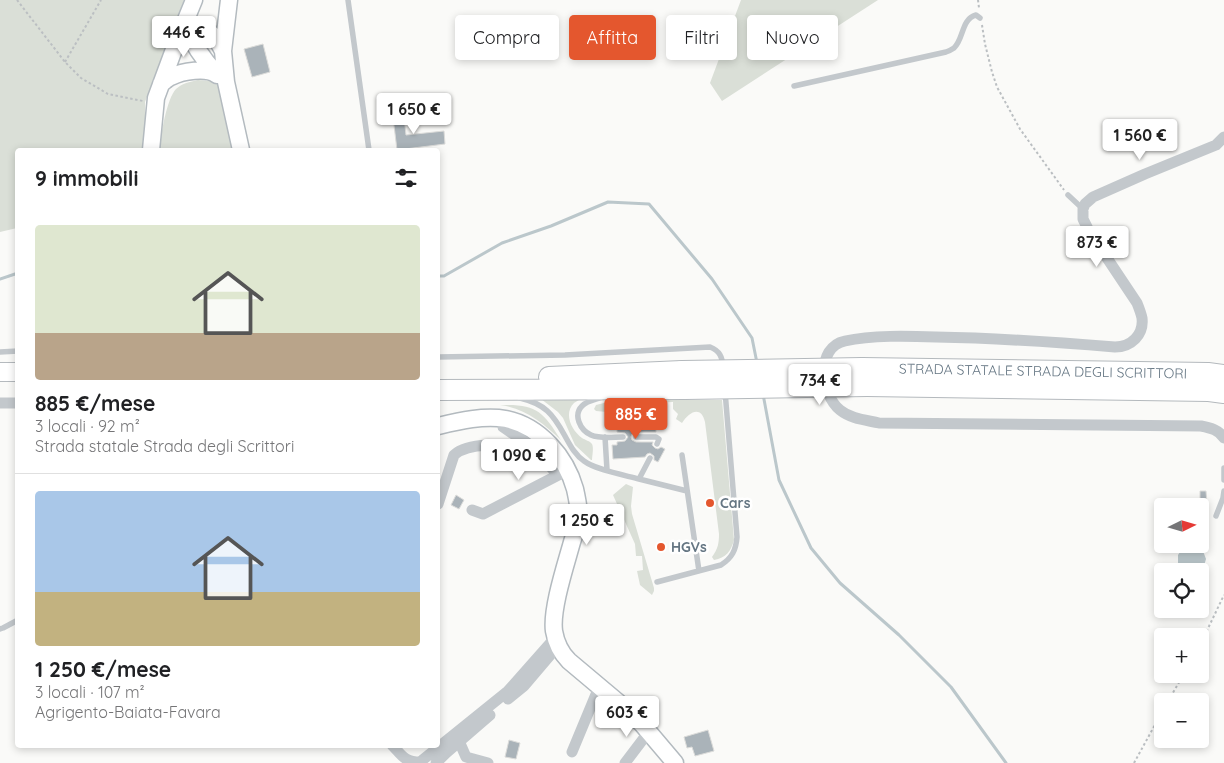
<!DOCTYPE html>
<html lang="it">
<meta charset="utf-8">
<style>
body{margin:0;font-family:Quicksand,sans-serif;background:#f2f2f2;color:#202124;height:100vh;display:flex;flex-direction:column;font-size:19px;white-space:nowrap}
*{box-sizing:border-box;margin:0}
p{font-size:16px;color:#757577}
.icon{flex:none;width:28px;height:28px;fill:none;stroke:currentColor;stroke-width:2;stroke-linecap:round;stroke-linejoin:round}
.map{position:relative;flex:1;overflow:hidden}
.details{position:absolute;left:15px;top:148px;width:425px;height:600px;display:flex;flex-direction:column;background:#fff;border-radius:5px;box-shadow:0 2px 8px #0003}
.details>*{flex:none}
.top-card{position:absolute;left:455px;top:15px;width:475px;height:45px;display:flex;gap:10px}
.needle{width:32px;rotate:85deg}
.buttons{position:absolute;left:1154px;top:498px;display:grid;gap:10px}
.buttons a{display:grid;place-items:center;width:55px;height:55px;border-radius:5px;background:#fff;box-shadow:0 2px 8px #0003;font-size:25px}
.price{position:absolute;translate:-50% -42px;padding:0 11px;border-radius:5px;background:#fff;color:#222;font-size:16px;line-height:32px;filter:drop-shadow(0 1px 2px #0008)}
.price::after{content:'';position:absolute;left:50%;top:30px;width:15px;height:11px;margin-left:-8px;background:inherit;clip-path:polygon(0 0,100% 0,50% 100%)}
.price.current{background:#e4572e;color:#fff}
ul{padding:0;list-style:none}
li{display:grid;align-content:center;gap:10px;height:265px;padding:0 20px}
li+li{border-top:1px solid #e0e0e0}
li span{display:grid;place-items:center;height:155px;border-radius:5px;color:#555}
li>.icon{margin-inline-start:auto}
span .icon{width:90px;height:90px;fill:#fffc;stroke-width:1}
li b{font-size:21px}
h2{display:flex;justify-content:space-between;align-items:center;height:60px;padding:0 20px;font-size:21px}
.chip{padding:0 18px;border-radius:5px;background:#fff;box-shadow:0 2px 8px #0003;font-size:18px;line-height:45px}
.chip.current{background:#e4572e;color:#fff}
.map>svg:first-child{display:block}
</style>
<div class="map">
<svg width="1224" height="763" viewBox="0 0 1224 763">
<rect width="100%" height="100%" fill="#fafaf8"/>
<path fill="#dadfd7" d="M 0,0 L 184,0 L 145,102 L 145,150 L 18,150 L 17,228 L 0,232 Z
M 741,0 L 878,0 L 722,101 L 710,83 Z
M 198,80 L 211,81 L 223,88 L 236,150 L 160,150 C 160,137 167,98 176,89 C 183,83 189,82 198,80 Z
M 584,397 C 581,399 577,401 574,403 C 563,414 572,431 582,438 C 585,440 590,441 592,444 C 594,448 592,456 592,460 L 591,460 L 575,445 L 563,418 L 558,412 L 541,399 Z
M 677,398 L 678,400 L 722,400 L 734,540 C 731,551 726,558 714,560 L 712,557 C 718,549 719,543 719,534 L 705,422 C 701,405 689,412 682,423 L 676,419 L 678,414 L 673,409 L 673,402 L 607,405 L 607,412 L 596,411 L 594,409 L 596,405 C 622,397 651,399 677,398 Z
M 500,405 C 536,404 542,410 561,440 C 543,423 525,408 500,405 Z
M 626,484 L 633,487 L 631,506 L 632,514 L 654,588 L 654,591 L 652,595 L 640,585 L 637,571 L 643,570 L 642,556 L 636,556 L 635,544 L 613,495 Z"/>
<path fill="#bbc7cb" d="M 1191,545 L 1203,551 L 1206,559 L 1200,579 L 1200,571 L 1178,571 L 1178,555 L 1184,546 Z"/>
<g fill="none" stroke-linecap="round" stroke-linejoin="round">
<path stroke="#bbc7cb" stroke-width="3" d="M 438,276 L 444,276 L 502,243 L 551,226 L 608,202 L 649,204 L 712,279 L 752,338 L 757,363
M 0,279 L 18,273
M 763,394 L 779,480 L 811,548 L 840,583 L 899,635 L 951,687 L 1006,763"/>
</g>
<path fill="#aab3b9" stroke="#dcdcda" d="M 263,44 L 270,72 L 252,77 L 244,49 Z
M 403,108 L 406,135 L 444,131 L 445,144 L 397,150 L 392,109 Z
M 656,419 L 656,432 L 636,432 L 632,434 L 631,437 L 632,440 L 636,442 L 653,442 L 652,445 L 655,448 L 658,449 L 661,447 L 665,449 L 658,462 L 654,460 L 654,456 L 650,453 L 647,454 L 645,457 L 613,459 L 612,445 L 617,445 L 617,442 L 625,441 L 628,437 L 625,433 L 617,432 L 617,420 Z
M 1200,491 L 1206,491 L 1208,517 L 1200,517 Z
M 456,495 L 464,500 L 459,509 L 451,505 Z
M 708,730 L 714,751 L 695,756 L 692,747 L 687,748 L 684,737 Z
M 509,740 L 520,743 L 516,759 L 505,757 Z"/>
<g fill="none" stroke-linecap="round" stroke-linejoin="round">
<defs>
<path id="secondary" d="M 229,0 L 223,51 L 226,82 L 241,150
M 215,72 C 202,58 192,42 184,25 C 205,26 214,32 223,51
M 161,84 C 165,81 168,78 171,77 C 182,71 207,67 217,75
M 151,150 L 156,98 L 176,44 L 194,0
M 438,426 C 459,421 484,415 506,419 C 540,426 566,457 575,489 C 577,498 579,507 579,516 C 578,524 575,533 572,542 C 566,564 551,609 554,631 C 556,643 561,653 569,661 L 619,703 L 642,724 L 675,763"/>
<path id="primary" d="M 0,372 L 18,372"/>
<path id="highway" d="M 862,368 L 1208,373 L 1224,375
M 549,377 L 682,371
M 867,386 L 1209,391 L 1224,393
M 438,390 L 685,389"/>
</defs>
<use href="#secondary" stroke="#b3babf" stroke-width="19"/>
<use href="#primary" stroke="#b5babe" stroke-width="20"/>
<use href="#highway" stroke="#b4b9bd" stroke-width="22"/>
<path stroke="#bbbfc2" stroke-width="2" stroke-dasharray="2.5 2.5" stroke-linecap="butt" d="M 17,0 L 65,62 L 81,78 L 108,94 L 143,101
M 978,0 L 979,8
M 982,25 L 985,44 L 992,72 L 997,87 L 1020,129 L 1064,190
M 65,62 L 101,0
M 1200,645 L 1224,595
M 1168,701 L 1184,674
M 1134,763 L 1162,712"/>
<path stroke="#c3c8cc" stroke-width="5.5" d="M 348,0 L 369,150
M 794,86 L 946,52 C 949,51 951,50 954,48 C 964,39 961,19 976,15 L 980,18
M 1068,195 L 1083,209
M 0,352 L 18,351
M 438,357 L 565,355 L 710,347 C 720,351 722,357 723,366
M 520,398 C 545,404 553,414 565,436 C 570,445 575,455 584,461 C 596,470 624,475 639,479 L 650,458
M 600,398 C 594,400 587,401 582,406 C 573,415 580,430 591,435 C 600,439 613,437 623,437
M 605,437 L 607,470
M 636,437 L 656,437 L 659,439 L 657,444
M 682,455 L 699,571
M 1224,468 L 1224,480
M 639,479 L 687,491
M 1216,516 L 1223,498 L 1224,491
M 657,582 L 721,565 C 732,558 736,550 737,537 L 725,391
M 0,629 L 3,628 L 18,620"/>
<path stroke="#c3c8cc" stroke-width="11" d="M 1224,137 L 1216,145 L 1145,174 L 1093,197 L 1085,204 L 1083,209 L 1083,219 L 1089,231 L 1137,303 C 1139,308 1141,313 1142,318 C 1144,335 1131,347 1115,347 C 1055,342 996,338 936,337 C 908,336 872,335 845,341 C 815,347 821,395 840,410 C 851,419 866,420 879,423 L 1201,426 C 1211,428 1219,430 1224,438
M 0,403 L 18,403
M 504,419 L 503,427 L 534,448 L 558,475
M 438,504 L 454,455 C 472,439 514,447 536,449
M 472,510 L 483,514 L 568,470
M 508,699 L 524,686 L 558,646
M 459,741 L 466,757 L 488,763
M 392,745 C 402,755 404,762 420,762 L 508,691 L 555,638
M 572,752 L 599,687
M 436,763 L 446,753 L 490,715
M 625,763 L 644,738 L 650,733"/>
<use href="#secondary" stroke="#fff" stroke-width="16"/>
<use href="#primary" stroke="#fff" stroke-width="18"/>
<use href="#highway" stroke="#fff" stroke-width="20"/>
<defs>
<path id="highway-bridge" d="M 682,371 L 862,368
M 685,389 L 867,386"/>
</defs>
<use href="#highway-bridge" stroke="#b4b9bd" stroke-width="22" stroke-linecap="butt"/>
<use href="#highway-bridge" stroke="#fff" stroke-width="20"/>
</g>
<g fill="#e4572e" stroke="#fff" stroke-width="2">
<circle cx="710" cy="503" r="5"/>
<circle cx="661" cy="547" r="5"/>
</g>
<g text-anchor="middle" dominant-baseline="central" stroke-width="5" stroke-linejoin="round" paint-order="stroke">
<g font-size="14" fill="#657683" stroke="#fff">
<text transform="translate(1043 371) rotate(1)">STRADA STATALE STRADA DEGLI SCRITTORI</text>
</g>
<g font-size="14" font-weight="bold" fill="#657683" stroke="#fff" text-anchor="start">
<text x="720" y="503">Cars</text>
<text x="671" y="547">HGVs</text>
</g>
</g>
</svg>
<div class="buttons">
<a><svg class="needle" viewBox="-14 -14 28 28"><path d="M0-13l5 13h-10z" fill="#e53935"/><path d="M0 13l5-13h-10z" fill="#757577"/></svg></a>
<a><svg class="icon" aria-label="locate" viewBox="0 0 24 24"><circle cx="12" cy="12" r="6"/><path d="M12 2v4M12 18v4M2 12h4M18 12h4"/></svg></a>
<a>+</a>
<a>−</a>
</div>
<b class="price" style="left:184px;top:58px">446 €</b>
<b class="price" style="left:414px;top:135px">1 650 €</b>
<b class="price" style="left:1140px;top:161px">1 560 €</b>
<b class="price" style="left:1097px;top:268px">873 €</b>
<b class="price" style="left:820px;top:406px">734 €</b>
<b class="price current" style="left:636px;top:440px">885 €</b>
<b class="price" style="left:519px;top:481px">1 090 €</b>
<b class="price" style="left:587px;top:546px">1 250 €</b>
<b class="price" style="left:627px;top:738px">603 €</b>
<div class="top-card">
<a class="chip">Compra</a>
<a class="chip current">Affitta</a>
<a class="chip">Filtri</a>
<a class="chip">Nuovo</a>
</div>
<section class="details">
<h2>9 immobili<svg class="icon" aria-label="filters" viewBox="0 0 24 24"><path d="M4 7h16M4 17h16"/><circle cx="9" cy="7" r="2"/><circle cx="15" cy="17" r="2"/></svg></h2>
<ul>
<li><span style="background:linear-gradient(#dfe7d0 70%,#b9a48a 0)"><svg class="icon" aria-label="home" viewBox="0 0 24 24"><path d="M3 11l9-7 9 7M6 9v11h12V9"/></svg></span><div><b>885 €/mese</b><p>3 locali · 92 m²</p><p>Strada statale Strada degli Scrittori</p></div></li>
<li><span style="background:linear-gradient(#a9c7e8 65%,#c2b280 0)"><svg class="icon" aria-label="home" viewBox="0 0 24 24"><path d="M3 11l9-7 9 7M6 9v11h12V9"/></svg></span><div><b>1 250 €/mese</b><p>3 locali · 107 m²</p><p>Agrigento-Baiata-Favara</p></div></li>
</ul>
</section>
</div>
